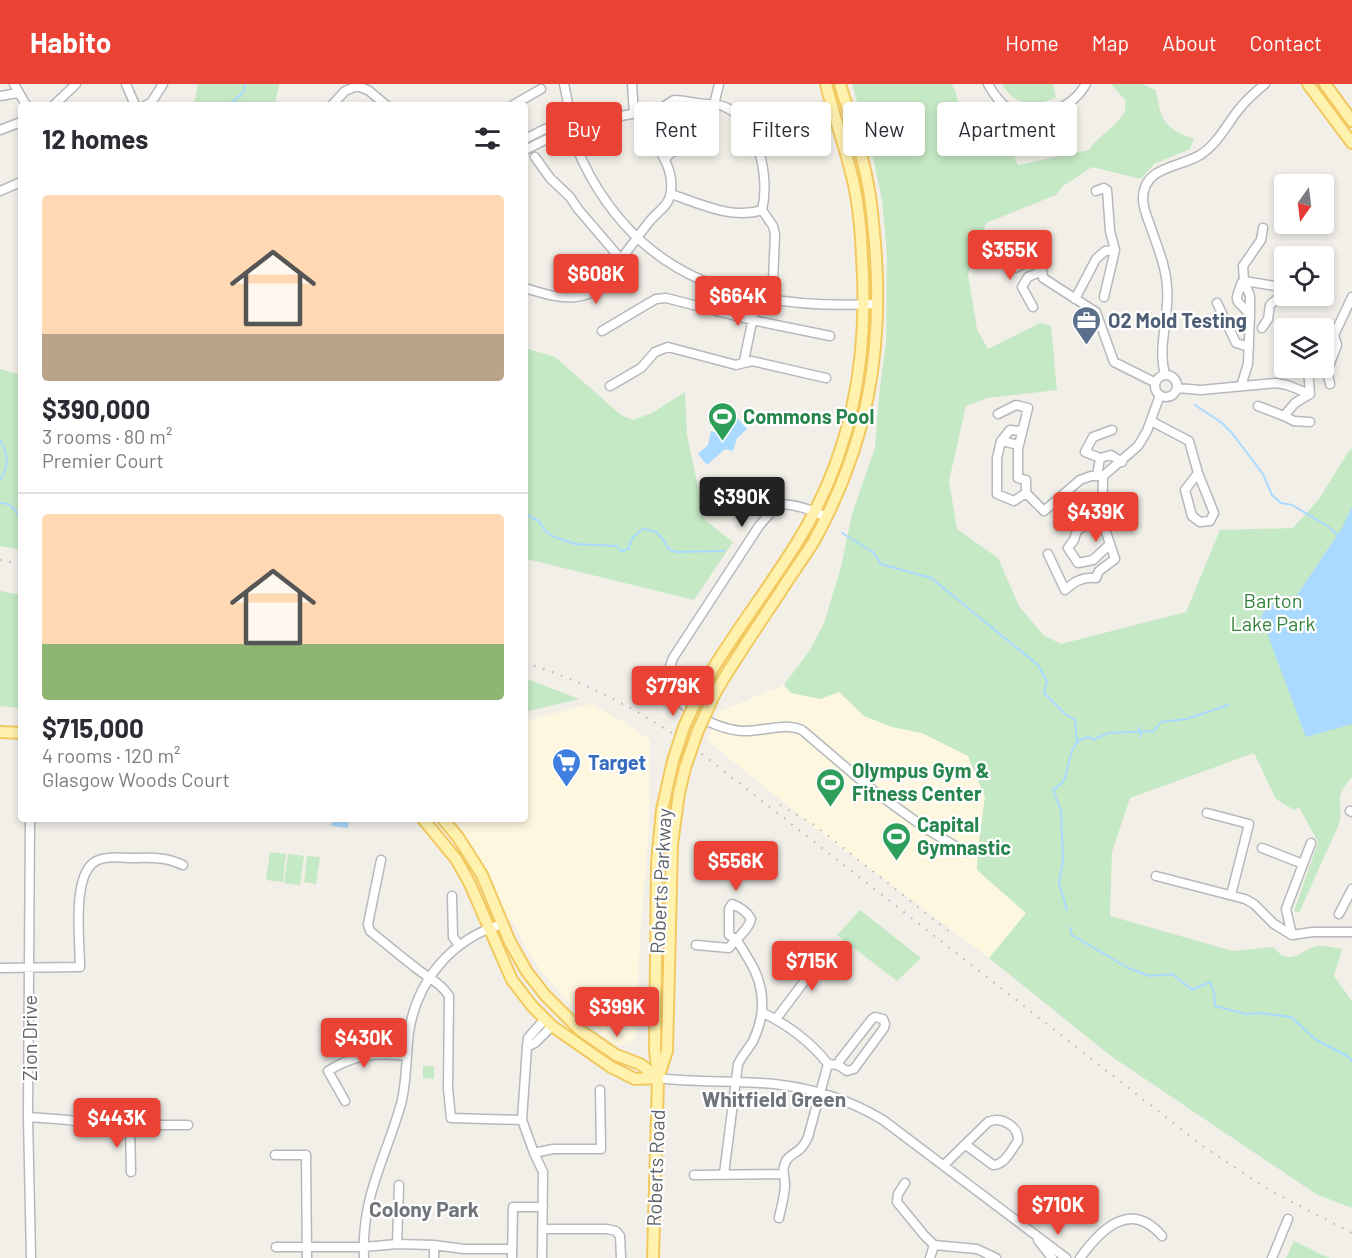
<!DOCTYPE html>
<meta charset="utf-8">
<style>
body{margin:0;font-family:Barlow,sans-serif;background:#f2f2f3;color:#2b2b33;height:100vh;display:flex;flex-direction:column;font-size:22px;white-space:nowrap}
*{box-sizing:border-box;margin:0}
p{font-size:20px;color:#7c7c81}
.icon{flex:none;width:33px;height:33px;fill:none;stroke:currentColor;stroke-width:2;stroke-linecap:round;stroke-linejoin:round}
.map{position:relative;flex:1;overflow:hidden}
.sheet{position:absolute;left:18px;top:18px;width:510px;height:720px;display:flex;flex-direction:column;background:#fff;border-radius:6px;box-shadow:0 3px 9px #0003}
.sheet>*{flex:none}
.top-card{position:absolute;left:546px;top:18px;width:570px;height:54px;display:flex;gap:12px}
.needle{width:39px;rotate:194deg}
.buttons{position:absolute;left:1274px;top:90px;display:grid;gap:12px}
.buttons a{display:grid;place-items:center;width:60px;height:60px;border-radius:6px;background:#fff;box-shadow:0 3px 9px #0003;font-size:30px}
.price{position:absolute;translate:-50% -51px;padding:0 14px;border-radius:6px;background:#ea4335;color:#fff;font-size:20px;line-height:39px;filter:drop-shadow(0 2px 3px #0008)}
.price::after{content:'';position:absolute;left:50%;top:36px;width:18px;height:14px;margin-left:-9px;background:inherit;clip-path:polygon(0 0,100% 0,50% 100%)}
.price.active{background:#222;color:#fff}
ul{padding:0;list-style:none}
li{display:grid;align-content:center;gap:12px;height:318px;padding:0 24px}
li+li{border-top:2px solid #e1e1e2}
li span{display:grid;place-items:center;height:186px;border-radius:6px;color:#555}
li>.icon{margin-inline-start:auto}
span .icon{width:108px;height:108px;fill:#fffc;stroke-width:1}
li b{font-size:26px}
h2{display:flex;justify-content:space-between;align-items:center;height:72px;padding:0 24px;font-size:26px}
.tag{padding:0 21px;border-radius:6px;background:#fff;box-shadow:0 3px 9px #0003;font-size:21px;line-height:54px}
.tag.active{background:#ea4335;color:#fff}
header{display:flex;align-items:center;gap:36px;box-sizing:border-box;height:84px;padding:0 30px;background:#ea4335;color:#fff}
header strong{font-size:28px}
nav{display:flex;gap:33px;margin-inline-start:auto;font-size:21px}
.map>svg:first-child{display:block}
</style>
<header>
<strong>Habito</strong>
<nav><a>Home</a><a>Map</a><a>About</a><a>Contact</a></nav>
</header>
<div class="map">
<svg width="1352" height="1174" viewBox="0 0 1352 1174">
<rect width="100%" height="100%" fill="#f1efe8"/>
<path fill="#fef7e0" d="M 784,601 L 791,609 L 820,615 L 839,608 L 864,632 L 892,643 L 922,649 L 968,672 L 985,713 L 978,765 L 977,786 L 1026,829 L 989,874 L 820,748 L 707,656 L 718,628 Z
M 591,620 L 620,636 L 650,656 L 649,743 L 640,855 L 636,951 L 634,956 L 623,961 L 614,961 L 584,936 L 540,886 L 526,864 L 513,838 L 507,834 L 481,777 L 461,748 L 450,735 L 525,735 L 525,637 Z"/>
<path fill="#c5e8c5" d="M 198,0 L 279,0 L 275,21 L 194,21 Z
M 852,0 L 951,0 C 960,12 956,19 961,31 C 968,46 980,57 993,66 L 1001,59 L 1008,58 L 1018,81 L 1089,66 C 1097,53 1121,39 1125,26 C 1126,22 1125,19 1125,16 L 1111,0 L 1142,0 L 1156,6 C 1161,37 1163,43 1194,55 L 1190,65 L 1154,80 L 1141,95 L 1092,83 L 1063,102 L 1056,111 L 986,139 L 968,190 L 977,245 L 988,265 L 1040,239 L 1051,242 L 1057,306 L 987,314 L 966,322 L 949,397 L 957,445 L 998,474 L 1019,522 L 1043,551 L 1061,560 L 1186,528 L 1220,446 L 1293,444 L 1319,415 L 1350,365 L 1352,365 L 1352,693 C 1331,717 1345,716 1339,740 L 1299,829 L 1294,827 L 1318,758 L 1299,723 L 1294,726 L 1276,715 L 1254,669 L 1130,714 L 1112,768 L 1110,832 L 1233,867 L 1273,863 C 1291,884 1300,866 1317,862 C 1324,861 1335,864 1342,865 L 1334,892 L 1352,917 L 1352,1124 L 1316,1110 L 1111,972 L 989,874 L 1026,829 L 977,786 L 978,765 L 985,713 L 968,672 L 922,649 L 892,643 L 864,632 L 839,608 L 820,615 L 791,609 L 784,601 L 810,566 L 824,539 L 841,483 L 852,430 L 875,364 L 879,312 L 886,259 L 887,172 L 882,116 L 874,78 Z
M 1002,0 L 1053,0 L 1056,14 C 1034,22 1014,22 1002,0 Z
M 525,264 L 555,273 L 621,331 L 633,336 L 652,329 L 685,308 L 687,351 L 705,436 L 733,458 L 694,516 L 531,476 L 525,476 Z
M 0,285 L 21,291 L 21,466 L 0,462 Z
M 0,507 L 21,511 L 21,624 L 0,622 Z
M 525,594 L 579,615 L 525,628 Z
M 270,768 L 286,770 L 283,798 L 266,796 Z
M 288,770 L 304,772 L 300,801 L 284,799 Z
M 307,772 L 320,773 L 316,800 L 304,798 Z
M 860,826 L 921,874 L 897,897 L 837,851 Z
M 423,982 L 434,982 L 434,995 L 423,994 Z
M 1294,1157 L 1327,1173 L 1330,1174 L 1286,1174 Z"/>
<path fill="#aadaff" d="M 737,334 L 747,345 L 737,354 L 733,367 L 725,365 L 707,381 L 698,370 L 708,361 L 711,347 L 720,350 Z
M 1352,423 L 1352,640 L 1306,653 L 1261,533 L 1268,521 L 1275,520 L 1289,523 L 1342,444 Z
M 333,735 L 349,735 L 348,744 L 331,742 Z"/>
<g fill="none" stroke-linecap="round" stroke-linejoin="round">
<path stroke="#aadaff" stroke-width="2" d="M 230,21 L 244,7 L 245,0
M 1195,321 L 1222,339 L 1232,349 L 1263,390 L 1272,411 L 1281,419 L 1292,421 L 1329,443 L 1337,451
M 0,356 C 9,371 9,382 0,396
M 0,419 C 11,418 17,427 21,436
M 525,430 L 539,437 L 546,448 L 554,453 L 575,460 L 617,462 L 621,467 L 628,465 L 633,453 L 643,445 C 662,448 659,451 669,465 L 676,468 L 724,467
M 842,449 L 873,468 L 881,480 L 931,494 L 1038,581 L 1047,597 L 1044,609 L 1064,629 L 1075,636 L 1077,659
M 1139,644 L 1141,653
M 1067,826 L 1059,799 L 1063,777 L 1061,726 L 1053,706 C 1057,703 1062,700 1064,696 C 1071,680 1067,655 1090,653 L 1093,656 L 1108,649 L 1154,647 L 1161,638 L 1186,635 L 1228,621
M 1070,844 L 1072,851 L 1128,884 L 1149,892 L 1172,890 L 1192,906 L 1210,898 L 1214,908 L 1215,922 L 1246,930 L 1259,929 L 1291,933 L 1315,955 L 1347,972 L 1352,977"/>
<defs>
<path id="minor" d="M 14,0 L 26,21
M 126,0 L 135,21
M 564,0 C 570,25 571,52 582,76 C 642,201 749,226 878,220
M 632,0 L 634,30
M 988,0 C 993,9 999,19 1009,25 C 1036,39 1071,26 1086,0
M 0,12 L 18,9
M 54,21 L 76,0
M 146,21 L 151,19 L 163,0
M 332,21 L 345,7 L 357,2 L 368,6 L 386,21
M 513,21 L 541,5
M 0,46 L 21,38
M 525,55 L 545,45 L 563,40 L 572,43
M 525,66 L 547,55 L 566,50 L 572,43 L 598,36 L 660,25 L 674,16 C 682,16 689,18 697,19 C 706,21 716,19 725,23 C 759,38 770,94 762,126 L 773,142 L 775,150 L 773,196
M 535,73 L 550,94 L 570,113 L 578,125 L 620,174
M 665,74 L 700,47 L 711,33 L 719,0
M 0,107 L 21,98
M 1096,107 L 1104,104 L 1107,106 L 1110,147 L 1115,166
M 671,110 C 698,119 732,136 762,126
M 1015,184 L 1040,172 L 1043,194 L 1096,228 L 1114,278 L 1154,298
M 1244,197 L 1281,203 L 1279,213 L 1270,221 L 1268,235 L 1262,244
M 1244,197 L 1242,198 C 1233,222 1236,213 1250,231
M 525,204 C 544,210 568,218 588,210 C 603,204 637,152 650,137 C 656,129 668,122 670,112 C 676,88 661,68 648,49
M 1075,215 L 1096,175 L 1105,167 L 1115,166 L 1104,213
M 1217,219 L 1236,259 L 1249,263
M 1033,223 L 1022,203 L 1028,193 L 1042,187
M 602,247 L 649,219 L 656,215 L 666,214 L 752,236 L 830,252
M 1323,255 L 1334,251 L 1352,213
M 744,277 L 757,214
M 1165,290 C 1157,262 1170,232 1167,203 C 1166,182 1157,162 1150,141 C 1147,133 1143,124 1143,115 C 1143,82 1179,84 1200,71 C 1216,61 1225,44 1236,29 C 1244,18 1254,9 1265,0
M1155 302a11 11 0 1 1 22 0a11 11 0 1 1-22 0Z
M 1330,300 L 1327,287 L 1337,261 L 1334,251
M 610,302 L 641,284 L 655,268 L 668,263 L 736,281 L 752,277 L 826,294
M 1241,302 L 1248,280 L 1250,231 L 1250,212 L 1244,197 L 1243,182 L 1261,156 L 1263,144
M 1177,304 L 1201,306 L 1276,299 L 1287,301 L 1310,310 L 1308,284
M 1258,322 L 1284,332 L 1295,319 L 1310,310
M 998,330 L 1016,321 L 1028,324 L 1018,365 L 1018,394 L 1026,396 L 1026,409 L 1044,427 L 1080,396 L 1091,392 L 1103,392 L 1138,362 L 1147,347 L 1160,311
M 1284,332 L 1294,337 L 1310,338
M 1151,337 L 1189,357 L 1198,389 L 1185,406 L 1192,432 L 1200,438 L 1210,437 L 1214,429 L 1198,389
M 1001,357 L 1010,346 L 1022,347
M 1019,361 L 1001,357 L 997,374 L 997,410 L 1014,417 L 1026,409
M 1100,374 L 1111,371 L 1122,378
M 1097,392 L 1100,374 L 1085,368 L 1093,353 L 1112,346
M 826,433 C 810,425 796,420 778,420 L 759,442 L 673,574 C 655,614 707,644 742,647 C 762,648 783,638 802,646 L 870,704 L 925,744 L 965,768
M 1102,434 L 1077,446 L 1074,456 L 1068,464 L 1078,479 L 1093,476 L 1110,460
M 1048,470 L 1065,506 C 1075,497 1082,493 1096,494 L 1099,487 L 1115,475 L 1102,436 L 1103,392
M 1350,727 L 1352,728
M 1207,729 L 1249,740 L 1231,811
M 30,735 L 28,1033 L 31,1174
M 1262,764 L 1303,780
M 381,776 L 368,840 L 370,847 C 385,859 400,872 416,884 C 428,894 440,898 449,912 L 448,1005 L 451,1034 L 522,1036
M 1156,792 L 1245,815 L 1254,820 L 1274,840 L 1292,851
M 452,812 L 453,853 L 459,861
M 1339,830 L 1352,805
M 1292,851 L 1286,825 L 1311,759
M 1292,851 L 1312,848 L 1352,848
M 696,861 L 729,864 C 735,855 749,846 751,835 C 747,828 740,823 732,820 L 729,825 L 729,851 C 739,856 743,867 749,876 C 765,902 766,930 753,957 C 748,965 742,972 738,980 L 724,1090
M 0,884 L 80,883 C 80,858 72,796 93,779 C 101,772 118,773 129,774 C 150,774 164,772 183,781
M 763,929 C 787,940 812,959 828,980 L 808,1053 C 801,1070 791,1068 786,1077 C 781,1087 785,1091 785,1101 C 785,1111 781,1123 779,1134
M 545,935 L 528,954 L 527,963 L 522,1036 L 534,1069 L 553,1065 L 601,1065 L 600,1006
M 776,935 L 828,866
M 527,963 L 535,959 L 552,942
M 828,980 L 838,981 L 847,987 L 854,985 L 884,944 L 885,940 L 883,935 L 875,933 L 872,935 L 840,976 L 838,981
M 658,994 C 697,999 735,996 774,1000 C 812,1004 850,1016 883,1036 L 1066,1174
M 345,1017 L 328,987 C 353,971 377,968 407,972
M 28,1033 L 69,1036 L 92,1041 L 188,1041
M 130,1041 L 131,1088
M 534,1069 L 543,1088 L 542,1174
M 275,1071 L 306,1071 L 307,1174
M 944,1081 L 988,1038 C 1001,1032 1019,1042 1018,1057 C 1011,1066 1005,1081 993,1081 L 966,1061
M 694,1091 L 782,1090
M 905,1099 L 898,1110 L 897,1118 L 924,1151 L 934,1161 L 977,1165 L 996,1174
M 543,1145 L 607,1145 L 616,1147 L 620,1152 L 621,1174
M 1038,1156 L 1052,1174
M 397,1160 L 399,1101
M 276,1163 L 364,1163 L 397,1160 L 434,1161 L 464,1165 L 512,1165
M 364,1174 C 361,1113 385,1076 401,1020 C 407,997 406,972 409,948 C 417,896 452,855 502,840
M 434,1174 L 434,1161
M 512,1174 L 513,1123 L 543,1123
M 930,1174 L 934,1161
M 1080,1174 C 1101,1145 1131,1115 1162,1152
M 1272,1174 L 1288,1135"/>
<path id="major" d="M 1308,0 L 1352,59
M 1325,0 L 1352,37
M 703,601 C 732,551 768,506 798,457 C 852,369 869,275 862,173 C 861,149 859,124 854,101 C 847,67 834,34 826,0
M 715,609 C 735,575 757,543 779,510 C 790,492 803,475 814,457 C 867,361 884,268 875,159 C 873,140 872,120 868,101 C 862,66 850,33 840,0
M 0,648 L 21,649
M 423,735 L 456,775 L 469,798 L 512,896 L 532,922 L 552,942 L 611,983 L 635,995 L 658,994
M 443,735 L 458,753 L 482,791 L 510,858 L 527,888 L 545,911 L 581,947 L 616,971 L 640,980 L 658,994
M 659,991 L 667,967 L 672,760 L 679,709 L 685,684
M 653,1174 L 658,994 L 655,966 L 657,779 L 662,726 L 673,677"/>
</defs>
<use href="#minor" stroke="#b5b8bc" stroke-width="11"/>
<use href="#major" stroke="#f2c960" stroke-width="14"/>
<use href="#minor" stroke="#fff" stroke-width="8"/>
<use href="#major" stroke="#fff2af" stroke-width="10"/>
<path stroke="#b6b7b8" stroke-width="2" stroke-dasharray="1.5 8" stroke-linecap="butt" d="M 0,476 L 21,480
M 525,579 C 586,597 641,628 693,663 L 1204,1063 L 1269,1106 L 1352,1149
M 780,721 L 813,740 L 951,849"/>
<defs>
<path id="major-bridge" d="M 673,677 L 684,643 L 703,601
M 685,684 L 697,649 L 715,609"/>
</defs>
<use href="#major-bridge" stroke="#f2c960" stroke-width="14" stroke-linecap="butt"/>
<use href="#major-bridge" stroke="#fff2af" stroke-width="10"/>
</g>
<defs>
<symbol id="office-pin" viewBox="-11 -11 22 30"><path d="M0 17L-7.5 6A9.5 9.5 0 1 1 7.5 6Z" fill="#5c6f8a" stroke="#fff"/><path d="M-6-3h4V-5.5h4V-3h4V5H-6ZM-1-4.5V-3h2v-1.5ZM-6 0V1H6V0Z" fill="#fff"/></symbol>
<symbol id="stadium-pin" viewBox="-11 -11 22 30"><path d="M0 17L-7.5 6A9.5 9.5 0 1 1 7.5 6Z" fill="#2e9e5b" stroke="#fff"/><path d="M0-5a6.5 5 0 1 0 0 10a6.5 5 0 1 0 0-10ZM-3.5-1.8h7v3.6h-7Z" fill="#fff"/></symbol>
<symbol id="supermarket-pin" viewBox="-11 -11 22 30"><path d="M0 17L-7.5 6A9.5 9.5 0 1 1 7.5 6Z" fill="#3f7fe0" stroke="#fff"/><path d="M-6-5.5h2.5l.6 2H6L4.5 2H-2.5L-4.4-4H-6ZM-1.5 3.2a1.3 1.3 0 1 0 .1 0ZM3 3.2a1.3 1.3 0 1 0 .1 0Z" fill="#fff"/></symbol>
</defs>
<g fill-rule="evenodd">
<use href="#office-pin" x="1070" y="220" width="33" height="45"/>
<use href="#stadium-pin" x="706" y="316" width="33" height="45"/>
<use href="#supermarket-pin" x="550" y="662" width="33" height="45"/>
<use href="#stadium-pin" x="814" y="682" width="33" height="45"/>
<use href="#stadium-pin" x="880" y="736" width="33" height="45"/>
</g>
<g text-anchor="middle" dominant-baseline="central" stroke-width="4.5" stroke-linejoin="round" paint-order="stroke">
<g font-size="20" font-weight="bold" fill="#4e5e75" stroke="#fff" text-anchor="start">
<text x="1108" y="236">O2 Mold Testing</text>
</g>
<g font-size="20" font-weight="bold" fill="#27864d" stroke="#fff" text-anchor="start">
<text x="743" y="332">Commons Pool</text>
<text x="852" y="686">Olympus Gym &amp;<tspan x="852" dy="23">Fitness Center</tspan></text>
<text x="917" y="740">Capital<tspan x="917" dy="23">Gymnastic</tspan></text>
</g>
<g font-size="20" fill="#348238" stroke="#fff">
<text x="1273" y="516">Barton<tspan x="1273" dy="23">Lake Park</tspan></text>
</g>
<g font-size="20" font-weight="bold" fill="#366cbe" stroke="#fff" text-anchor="start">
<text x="588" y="678">Target</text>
</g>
<g font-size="20" fill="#5f6368" stroke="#fff">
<text transform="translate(660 797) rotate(-87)">Roberts Parkway</text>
<text transform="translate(29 954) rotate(-90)">Zion Drive</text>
<text transform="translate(655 1084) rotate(-88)">Roberts Road</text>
</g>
<g font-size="21" font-weight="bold" fill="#70757a" stroke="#fff">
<text x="774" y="1014">Whitfield Green</text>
<text x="424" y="1124">Colony Park</text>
</g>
</g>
</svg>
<div class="buttons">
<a><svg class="needle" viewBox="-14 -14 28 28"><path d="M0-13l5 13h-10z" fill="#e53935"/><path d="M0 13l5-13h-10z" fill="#7c7c81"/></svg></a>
<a><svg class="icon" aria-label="locate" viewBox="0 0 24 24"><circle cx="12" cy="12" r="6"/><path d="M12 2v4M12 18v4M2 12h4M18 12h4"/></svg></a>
<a><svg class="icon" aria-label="layers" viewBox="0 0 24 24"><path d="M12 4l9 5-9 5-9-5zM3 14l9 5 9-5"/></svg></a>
</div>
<b class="price" style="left:1010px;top:197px">$355K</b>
<b class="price" style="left:596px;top:221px">$608K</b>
<b class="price" style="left:738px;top:243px">$664K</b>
<b class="price active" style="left:742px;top:444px">$390K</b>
<b class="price" style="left:1096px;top:459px">$439K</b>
<b class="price" style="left:673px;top:633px">$779K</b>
<b class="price" style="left:736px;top:808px">$556K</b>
<b class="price" style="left:812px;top:908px">$715K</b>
<b class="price" style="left:617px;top:954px">$399K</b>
<b class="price" style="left:364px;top:985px">$430K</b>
<b class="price" style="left:117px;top:1065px">$443K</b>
<b class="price" style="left:1058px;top:1152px">$710K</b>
<div class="top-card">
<a class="tag active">Buy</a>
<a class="tag">Rent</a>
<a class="tag">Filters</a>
<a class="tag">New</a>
<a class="tag">Apartment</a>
</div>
<section class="sheet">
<h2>12 homes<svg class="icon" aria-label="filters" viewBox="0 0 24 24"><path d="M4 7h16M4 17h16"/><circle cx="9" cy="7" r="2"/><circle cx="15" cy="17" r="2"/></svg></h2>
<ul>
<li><span style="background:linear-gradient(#ffd9b3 75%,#b9a48a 0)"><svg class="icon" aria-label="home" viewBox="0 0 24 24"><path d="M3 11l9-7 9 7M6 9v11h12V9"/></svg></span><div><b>$390,000</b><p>3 rooms · 80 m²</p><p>Premier Court</p></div></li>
<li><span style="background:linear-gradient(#ffd9b3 70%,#8fb573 0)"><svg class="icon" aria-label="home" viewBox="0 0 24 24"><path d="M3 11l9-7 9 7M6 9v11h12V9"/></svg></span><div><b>$715,000</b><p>4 rooms · 120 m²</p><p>Glasgow Woods Court</p></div></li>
</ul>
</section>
</div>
